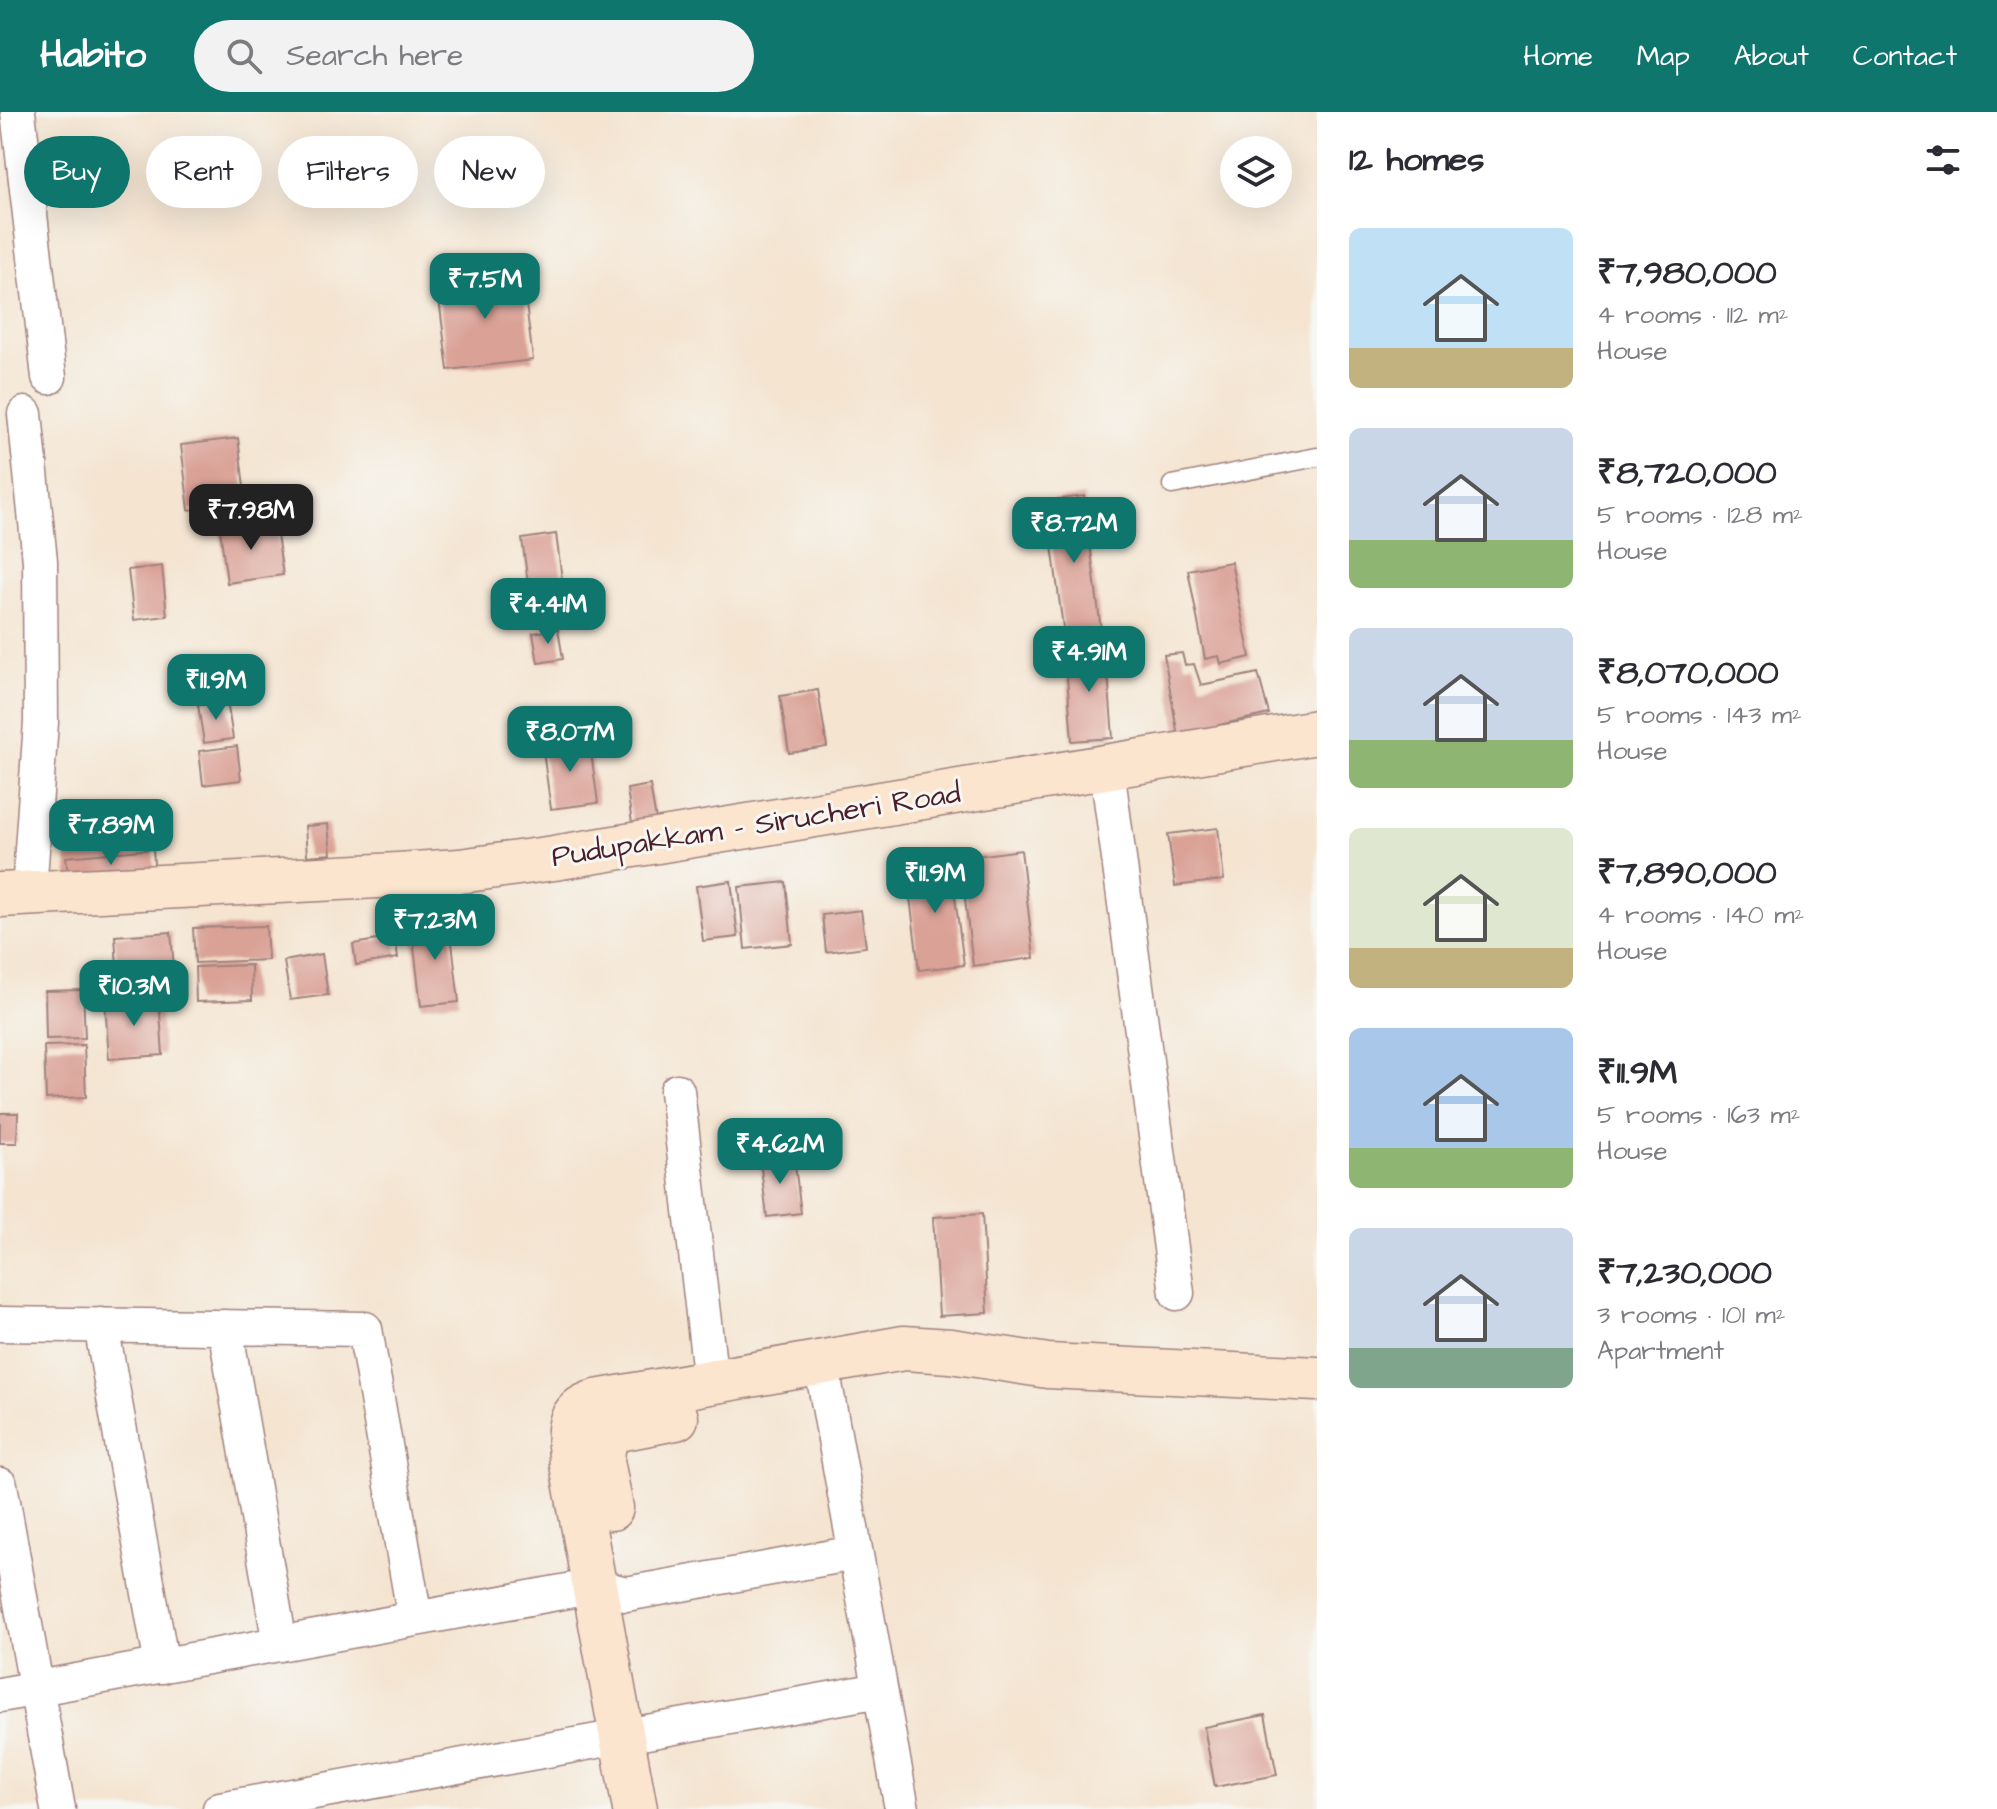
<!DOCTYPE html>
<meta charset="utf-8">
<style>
body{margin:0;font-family:"Architects Daughter",sans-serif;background:#f2f2f3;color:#2b2b33;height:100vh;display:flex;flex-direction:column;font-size:30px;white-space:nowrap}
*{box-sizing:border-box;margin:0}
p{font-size:26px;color:#7c7c81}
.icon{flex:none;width:44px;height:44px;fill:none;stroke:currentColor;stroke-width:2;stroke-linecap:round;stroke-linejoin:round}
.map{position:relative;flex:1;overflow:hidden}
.drawer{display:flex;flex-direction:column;background:#fff;width:680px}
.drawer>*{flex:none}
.top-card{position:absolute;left:24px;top:24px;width:760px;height:72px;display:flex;gap:16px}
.fabs{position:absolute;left:1220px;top:24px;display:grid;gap:16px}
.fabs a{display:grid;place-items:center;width:72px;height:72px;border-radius:50%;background:#fff;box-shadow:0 8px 32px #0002;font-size:40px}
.price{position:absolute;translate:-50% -68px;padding:0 18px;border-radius:16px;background:#0f766e;color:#fff;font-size:26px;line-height:52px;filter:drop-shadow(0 2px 4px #0008)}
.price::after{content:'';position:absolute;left:50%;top:48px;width:24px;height:18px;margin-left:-12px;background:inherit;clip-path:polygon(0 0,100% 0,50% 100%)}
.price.current{background:#222;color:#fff}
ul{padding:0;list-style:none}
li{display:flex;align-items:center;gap:24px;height:200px;padding:0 32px}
li span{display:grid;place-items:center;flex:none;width:224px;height:160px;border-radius:12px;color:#555}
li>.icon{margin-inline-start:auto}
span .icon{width:96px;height:96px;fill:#fffc;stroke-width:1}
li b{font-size:34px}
h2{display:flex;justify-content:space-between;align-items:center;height:96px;padding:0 32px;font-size:34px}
.chip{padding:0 28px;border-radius:36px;background:#fff;box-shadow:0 8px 32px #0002;font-size:28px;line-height:72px}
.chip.current{background:#0f766e;color:#fff}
header{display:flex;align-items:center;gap:48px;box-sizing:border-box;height:112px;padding:0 40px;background:#0f766e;color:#fff}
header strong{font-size:38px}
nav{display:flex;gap:44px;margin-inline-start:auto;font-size:28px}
.search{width:560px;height:72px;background:#f2f2f3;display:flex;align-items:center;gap:20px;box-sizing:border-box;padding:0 28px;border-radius:44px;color:#7c7c81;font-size:30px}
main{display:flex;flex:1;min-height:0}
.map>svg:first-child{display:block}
</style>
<header>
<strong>Habito</strong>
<div class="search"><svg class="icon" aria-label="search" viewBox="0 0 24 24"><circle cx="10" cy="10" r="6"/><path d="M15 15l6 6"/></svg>Search here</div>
<nav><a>Home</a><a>Map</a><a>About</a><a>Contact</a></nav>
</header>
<main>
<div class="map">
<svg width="1317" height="1697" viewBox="0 0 1317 1697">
<rect width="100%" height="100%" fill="#f6f6f2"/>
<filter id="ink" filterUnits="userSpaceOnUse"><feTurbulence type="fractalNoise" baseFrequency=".0125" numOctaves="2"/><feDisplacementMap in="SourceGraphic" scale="16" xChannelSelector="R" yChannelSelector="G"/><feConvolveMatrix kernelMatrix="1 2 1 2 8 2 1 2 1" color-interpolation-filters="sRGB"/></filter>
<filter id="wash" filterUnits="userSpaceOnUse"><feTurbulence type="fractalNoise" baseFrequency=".006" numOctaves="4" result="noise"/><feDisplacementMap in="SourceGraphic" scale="32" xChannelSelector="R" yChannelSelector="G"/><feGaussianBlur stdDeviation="1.8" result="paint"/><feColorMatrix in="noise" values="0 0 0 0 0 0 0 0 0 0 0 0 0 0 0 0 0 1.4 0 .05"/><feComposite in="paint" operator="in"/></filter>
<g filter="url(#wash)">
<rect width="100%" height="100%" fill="#f4e4d0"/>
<g id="blocks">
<path fill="#daa196" d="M 522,160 L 533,248 L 448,258 L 437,171 Z
M 238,326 L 246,391 L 189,398 L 181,333 Z
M 1084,384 L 1101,518 L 1064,523 L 1046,389 Z
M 275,409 L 283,463 L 227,471 L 220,417 Z
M 556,422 L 565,490 L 531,494 L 522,427 Z
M 1231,450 L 1250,545 L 1221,552 L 1219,544 L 1205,547 L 1188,458 Z
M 162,454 L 167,504 L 134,508 L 128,458 Z
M 558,517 L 563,547 L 538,551 L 533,521 Z
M 1106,535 L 1113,626 L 1072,629 L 1065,539 Z
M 1182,541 L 1185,553 L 1194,552 L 1201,573 L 1258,561 L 1269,602 L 1219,613 L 1221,623 L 1179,630 L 1164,543 Z
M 818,578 L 827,635 L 789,641 L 780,584 Z
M 227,589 L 233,627 L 204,631 L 198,593 Z
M 589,626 L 598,691 L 551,697 L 542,632 Z
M 237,634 L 241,668 L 203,673 L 199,639 Z
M 650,673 L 657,714 L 633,718 L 627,677 Z
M 328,712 L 331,742 L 307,744 L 305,714 Z
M 1218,716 L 1224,768 L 1175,774 L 1168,722 Z
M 153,737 L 155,765 L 69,773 L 66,745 Z
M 1021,738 L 1034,846 L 973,854 L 960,746 Z
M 950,747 L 964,853 L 919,858 L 906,753 Z
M 731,769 L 738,825 L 703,829 L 696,774 Z
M 786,770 L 792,832 L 745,837 L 739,775 Z
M 861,798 L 866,835 L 826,840 L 822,803 Z
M 449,805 L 459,890 L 421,894 L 411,810 Z
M 266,814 L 268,848 L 195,851 L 193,816 Z
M 171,820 L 176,882 L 119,887 L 115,824 Z
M 395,825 L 398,846 L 356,853 L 353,832 Z
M 322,842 L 328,883 L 290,888 L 284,849 Z
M 251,853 L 252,888 L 196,890 L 195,855 Z
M 83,878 L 85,926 L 46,927 L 45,879 Z
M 159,886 L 163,943 L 109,947 L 105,890 Z
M 84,933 L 86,985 L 46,987 L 44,934 Z
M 0,1001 L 18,1001 L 17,1031 L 0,1031 Z
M 794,1044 L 801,1101 L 767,1105 L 760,1048 Z
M 982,1102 L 988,1201 L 939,1204 L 933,1105 Z
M 1265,1603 L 1277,1663 L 1215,1675 L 1204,1615 Z"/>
</g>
</g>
<g filter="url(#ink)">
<use href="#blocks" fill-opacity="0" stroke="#9f827e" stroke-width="2"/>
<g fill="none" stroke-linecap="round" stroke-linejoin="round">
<defs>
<path id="lane" d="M 1172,373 L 1317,345"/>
<path id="street" d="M 18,0 L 49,265
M 25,302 L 40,449 L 41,610 L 29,780
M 1107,657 L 1177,1181
M 677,979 L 711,1270
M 0,1212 L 365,1217 L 415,1507
M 101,1213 L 162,1554
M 225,1215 L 280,1532
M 821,1250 L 902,1697
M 0,1373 L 58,1697
M 0,1583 L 595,1474 L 626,1482 L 855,1441
M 220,1697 L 880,1578"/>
<path id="secondary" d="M 0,783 L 398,763 L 460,759 L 554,746 L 1317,620
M 611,1396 L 602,1349 L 604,1326 L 619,1317 L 676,1306
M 635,1697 L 572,1352 C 569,1324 563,1299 596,1290 L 904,1236 L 951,1239 L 1048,1254 L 1317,1267"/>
</defs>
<use href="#lane" stroke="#9f827e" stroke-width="21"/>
<use href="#street" stroke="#9f827e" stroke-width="37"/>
<use href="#secondary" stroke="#9f827e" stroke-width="47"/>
<use href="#lane" stroke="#fff" stroke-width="18"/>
<use href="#street" stroke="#fff" stroke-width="34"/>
<use href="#secondary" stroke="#fbe5cf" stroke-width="44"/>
</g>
</g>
<g text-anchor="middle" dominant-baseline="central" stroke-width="6" stroke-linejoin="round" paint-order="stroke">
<g font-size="30" fill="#4a1f2b" stroke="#f6f6f2">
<text transform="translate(756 713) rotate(-9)">Pudupakkam - Sirucheri Road</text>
</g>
</g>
</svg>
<div class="fabs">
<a><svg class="icon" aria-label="layers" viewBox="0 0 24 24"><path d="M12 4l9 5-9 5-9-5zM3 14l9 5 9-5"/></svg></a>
</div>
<b class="price" style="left:485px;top:209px">₹7.5M</b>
<b class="price current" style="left:251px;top:440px">₹7.98M</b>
<b class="price" style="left:1074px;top:453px">₹8.72M</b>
<b class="price" style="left:548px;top:534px">₹4.41M</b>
<b class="price" style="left:1089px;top:582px">₹4.91M</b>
<b class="price" style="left:216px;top:610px">₹11.9M</b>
<b class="price" style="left:570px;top:662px">₹8.07M</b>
<b class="price" style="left:111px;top:755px">₹7.89M</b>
<b class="price" style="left:935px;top:803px">₹11.9M</b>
<b class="price" style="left:435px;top:850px">₹7.23M</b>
<b class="price" style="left:134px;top:916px">₹10.3M</b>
<b class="price" style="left:780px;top:1074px">₹4.62M</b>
<div class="top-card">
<a class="chip current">Buy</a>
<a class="chip">Rent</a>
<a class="chip">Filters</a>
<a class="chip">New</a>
</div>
</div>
<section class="drawer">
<h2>12 homes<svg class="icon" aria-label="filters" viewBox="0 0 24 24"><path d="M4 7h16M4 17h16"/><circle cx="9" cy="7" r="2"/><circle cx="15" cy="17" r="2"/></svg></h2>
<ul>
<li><span style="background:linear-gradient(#bfe0f5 75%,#c2b280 0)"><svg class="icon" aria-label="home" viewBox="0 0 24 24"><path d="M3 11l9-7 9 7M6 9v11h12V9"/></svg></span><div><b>₹7,980,000</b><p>4 rooms · 112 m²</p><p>House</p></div></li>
<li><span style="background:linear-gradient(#c9d6e8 70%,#8fb573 0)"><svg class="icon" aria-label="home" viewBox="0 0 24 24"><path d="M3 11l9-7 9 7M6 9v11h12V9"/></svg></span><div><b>₹8,720,000</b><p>5 rooms · 128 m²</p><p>House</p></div></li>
<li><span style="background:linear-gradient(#c9d6e8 70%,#8fb573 0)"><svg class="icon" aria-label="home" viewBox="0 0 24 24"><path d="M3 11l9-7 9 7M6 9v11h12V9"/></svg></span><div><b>₹8,070,000</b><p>5 rooms · 143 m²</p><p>House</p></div></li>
<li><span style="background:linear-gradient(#dfe7d0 75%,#c2b280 0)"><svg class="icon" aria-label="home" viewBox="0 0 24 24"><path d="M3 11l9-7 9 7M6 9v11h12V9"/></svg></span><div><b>₹7,890,000</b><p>4 rooms · 140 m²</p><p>House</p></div></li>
<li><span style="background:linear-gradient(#a9c7e8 75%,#8fb573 0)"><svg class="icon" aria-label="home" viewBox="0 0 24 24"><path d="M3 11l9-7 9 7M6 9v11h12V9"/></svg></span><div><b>₹11.9M</b><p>5 rooms · 163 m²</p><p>House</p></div></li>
<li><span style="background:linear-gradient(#c9d6e8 75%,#7fa58c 0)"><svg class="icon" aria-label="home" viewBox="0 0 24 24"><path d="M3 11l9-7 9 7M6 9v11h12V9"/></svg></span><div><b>₹7,230,000</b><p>3 rooms · 101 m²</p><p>Apartment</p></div></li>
</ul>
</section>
</main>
